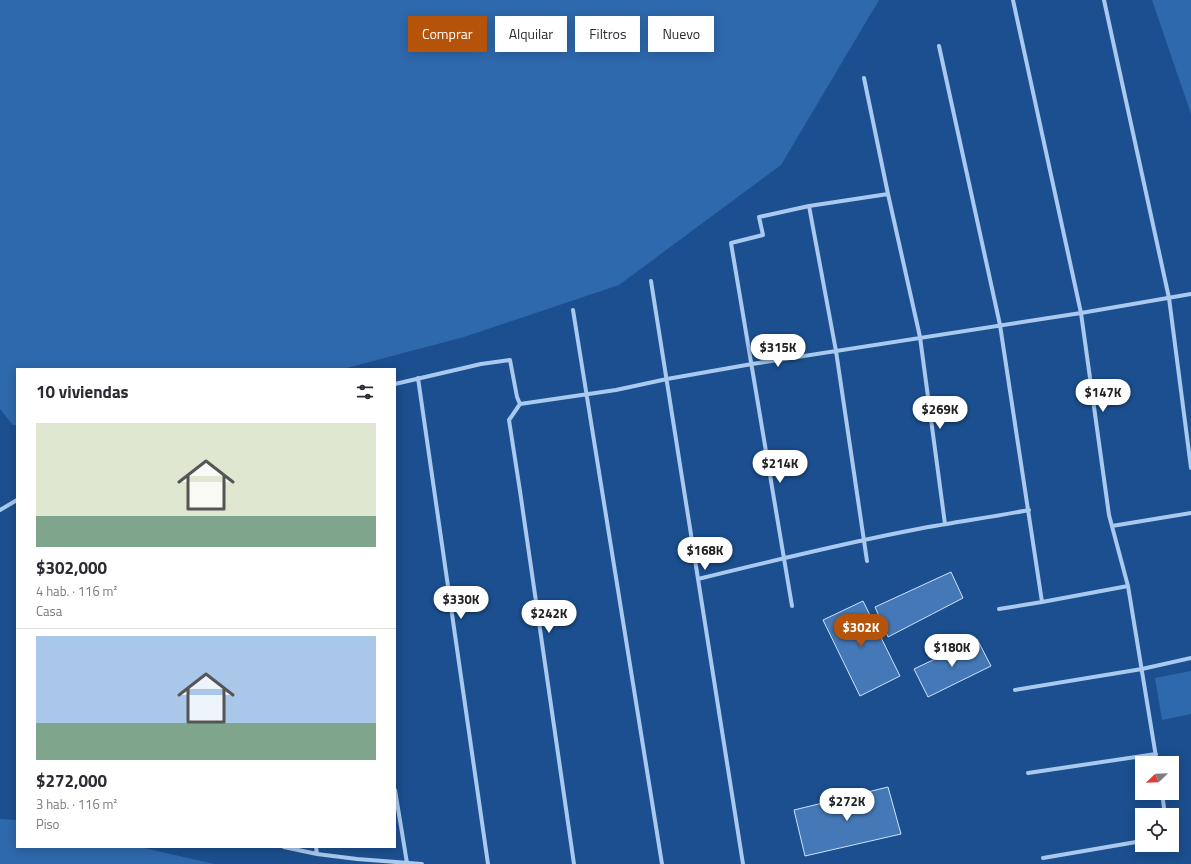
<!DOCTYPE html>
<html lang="es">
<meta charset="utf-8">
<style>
body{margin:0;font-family:"Titillium Web",sans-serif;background:#f2f2f3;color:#2b2b33;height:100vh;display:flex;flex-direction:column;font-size:15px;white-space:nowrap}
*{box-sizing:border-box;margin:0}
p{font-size:13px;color:#7c7c81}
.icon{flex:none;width:22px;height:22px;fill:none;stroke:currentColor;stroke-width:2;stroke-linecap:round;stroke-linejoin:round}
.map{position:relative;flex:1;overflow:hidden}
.side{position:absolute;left:16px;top:368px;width:380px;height:480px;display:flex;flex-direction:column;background:#fff;border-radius:0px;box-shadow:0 2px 10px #0003}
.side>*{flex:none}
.hud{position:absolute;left:408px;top:16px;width:380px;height:36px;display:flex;gap:8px}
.needle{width:26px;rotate:247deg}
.fabs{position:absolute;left:1135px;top:756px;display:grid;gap:8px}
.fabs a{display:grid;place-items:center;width:44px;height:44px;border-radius:0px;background:#fff;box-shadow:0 2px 10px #0003;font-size:20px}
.price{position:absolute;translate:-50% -34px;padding:0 9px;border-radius:14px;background:#fff;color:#222;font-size:13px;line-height:26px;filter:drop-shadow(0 1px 2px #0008)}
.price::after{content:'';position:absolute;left:50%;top:24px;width:12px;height:9px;margin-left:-6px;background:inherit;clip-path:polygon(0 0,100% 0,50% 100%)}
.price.active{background:#b45309;color:#fff}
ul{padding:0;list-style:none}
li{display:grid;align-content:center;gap:8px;height:212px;padding:0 20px}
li+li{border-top:1px solid #e1e1e2}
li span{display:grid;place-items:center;height:124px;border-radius:0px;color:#555}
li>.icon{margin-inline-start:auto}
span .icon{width:72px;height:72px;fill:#fffc;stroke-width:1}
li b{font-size:17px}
h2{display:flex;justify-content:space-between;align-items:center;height:48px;padding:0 20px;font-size:17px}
.chip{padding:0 14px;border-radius:0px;background:#fff;box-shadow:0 2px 10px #0003;font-size:14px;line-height:36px}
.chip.active{background:#b45309;color:#fff}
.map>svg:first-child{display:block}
</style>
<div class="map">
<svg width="1191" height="864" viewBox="0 0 1191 864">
<rect width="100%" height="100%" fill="#1b4f8f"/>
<path fill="#2e69ad" d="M 0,0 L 879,0 L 781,165 L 619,285 L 464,337 L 343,369 L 17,369 L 17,425 L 13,425 L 0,409 Z
M 1152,0 L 1191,0 L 1191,114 Z
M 1191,671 L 1191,714 L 1162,720 L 1155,678 Z
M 0,819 L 17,820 L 17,847 L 140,847 L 214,864 L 0,864 Z"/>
<path fill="#4478b7" stroke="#cfe3fa" d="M 951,572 L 963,598 L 888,637 L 875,607 Z
M 863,601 L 900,676 L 860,696 L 823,620 Z
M 977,639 L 991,666 L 928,697 L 914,669 Z
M 888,787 L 901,834 L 805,856 L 794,810 Z"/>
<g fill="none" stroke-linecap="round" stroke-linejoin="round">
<path stroke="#a9c9ee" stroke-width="4" d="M 1013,0 L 1081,313 L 1109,515 L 1128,586
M 1104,0 L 1169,298 L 1191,468
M 939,46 L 1000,325 L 1042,602 L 1128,586 L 1157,763
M 864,78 L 888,194 L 809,206 L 836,351 L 867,561
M 888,194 L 920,337 L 945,524
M 651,281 L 743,864
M 573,310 L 662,864
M 418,378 L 488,864
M 395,384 L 481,364 L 510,360 L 517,397 L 520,404 L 616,390 L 667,379 L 752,364 L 1081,313 L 1191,294
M 520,404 L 509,420 L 520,491 L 574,864
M 0,510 L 17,500
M 1112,526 L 1191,513
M 698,579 C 771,561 844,543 918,529 C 955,522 992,517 1029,510
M 792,606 L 731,243 L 763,235 L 759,217 L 809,206
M 999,609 L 1042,602
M 1015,690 L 1142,669 L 1191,658
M 1028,773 L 1156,754
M 395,790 L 407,863
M 1162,793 L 1165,815
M 284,847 L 317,854 L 357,859 L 422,864
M 316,847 L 317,854
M 1043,858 L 1142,841"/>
</g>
</svg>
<div class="fabs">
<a><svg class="needle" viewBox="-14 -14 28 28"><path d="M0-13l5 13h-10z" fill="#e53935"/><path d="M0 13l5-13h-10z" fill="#7c7c81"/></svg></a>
<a><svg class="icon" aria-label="locate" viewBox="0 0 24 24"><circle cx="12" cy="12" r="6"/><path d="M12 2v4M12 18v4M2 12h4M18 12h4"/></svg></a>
</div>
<b class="price" style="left:778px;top:368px">$315K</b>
<b class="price" style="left:1103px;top:413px">$147K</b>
<b class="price" style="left:940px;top:430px">$269K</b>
<b class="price" style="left:780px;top:484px">$214K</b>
<b class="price" style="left:705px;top:571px">$168K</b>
<b class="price" style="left:461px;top:620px">$330K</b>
<b class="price" style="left:549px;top:634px">$242K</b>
<b class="price active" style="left:861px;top:648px">$302K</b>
<b class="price" style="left:952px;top:668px">$180K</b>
<b class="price" style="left:847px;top:822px">$272K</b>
<div class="hud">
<a class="chip active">Comprar</a>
<a class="chip">Alquilar</a>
<a class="chip">Filtros</a>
<a class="chip">Nuevo</a>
</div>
<section class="side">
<h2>10 viviendas<svg class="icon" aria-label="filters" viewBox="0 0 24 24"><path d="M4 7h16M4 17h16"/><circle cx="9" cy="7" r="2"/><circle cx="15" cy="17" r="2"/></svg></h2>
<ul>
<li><span style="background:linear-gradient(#dfe7d0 75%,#7fa58c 0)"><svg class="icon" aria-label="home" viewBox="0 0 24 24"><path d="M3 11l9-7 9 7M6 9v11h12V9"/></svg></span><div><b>$302,000</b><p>4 hab. · 116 m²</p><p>Casa</p></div></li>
<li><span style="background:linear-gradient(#a9c7e8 70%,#7fa58c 0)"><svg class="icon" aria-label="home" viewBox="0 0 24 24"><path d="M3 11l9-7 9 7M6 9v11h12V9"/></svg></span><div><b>$272,000</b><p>3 hab. · 116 m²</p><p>Piso</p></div></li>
</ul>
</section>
</div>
